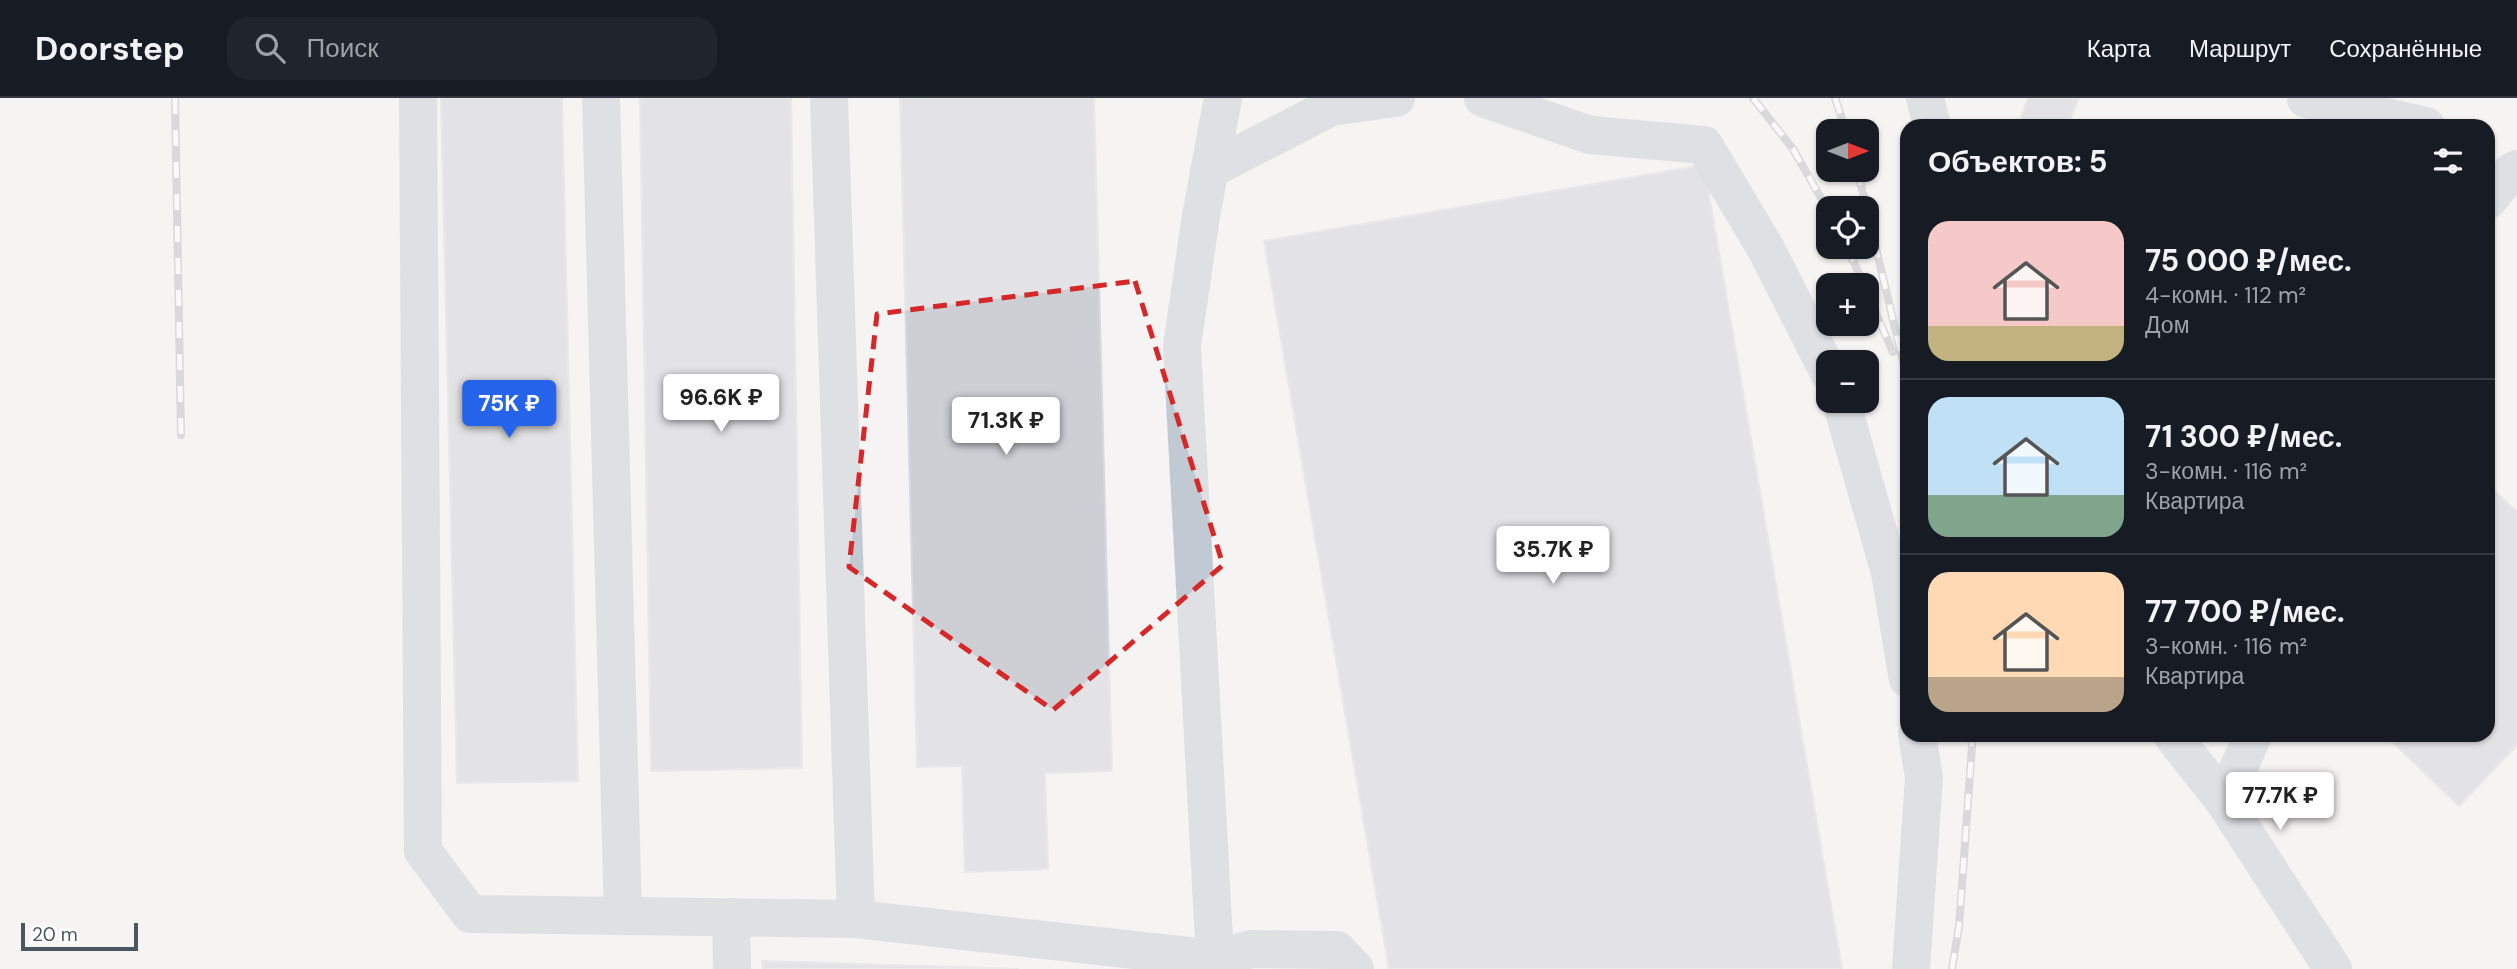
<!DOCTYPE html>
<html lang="ru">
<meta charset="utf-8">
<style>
body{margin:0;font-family:"DM Sans",sans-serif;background:#20242c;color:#f1f3f6;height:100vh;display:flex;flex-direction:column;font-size:26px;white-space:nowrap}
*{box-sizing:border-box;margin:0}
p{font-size:23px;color:#9ea1a6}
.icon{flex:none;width:38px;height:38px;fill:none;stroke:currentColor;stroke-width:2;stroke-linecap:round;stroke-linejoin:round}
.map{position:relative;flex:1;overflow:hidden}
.drawer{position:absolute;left:1900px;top:21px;width:595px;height:623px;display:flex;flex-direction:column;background:#171b24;border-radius:21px;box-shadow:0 2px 5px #0004}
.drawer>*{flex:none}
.needle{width:46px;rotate:90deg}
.buttons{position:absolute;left:1816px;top:21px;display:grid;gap:14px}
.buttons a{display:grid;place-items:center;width:63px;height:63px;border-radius:14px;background:#171b24;box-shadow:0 2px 5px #0004;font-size:35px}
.scale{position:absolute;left:21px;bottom:18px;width:117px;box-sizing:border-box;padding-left:7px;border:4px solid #4a5661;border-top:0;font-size:19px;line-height:24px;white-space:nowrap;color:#4a5661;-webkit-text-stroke:5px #fff;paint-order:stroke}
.price{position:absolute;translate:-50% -60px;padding:0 16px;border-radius:7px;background:#fff;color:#222;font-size:23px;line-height:46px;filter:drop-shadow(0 2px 4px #0008)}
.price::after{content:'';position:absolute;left:50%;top:42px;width:21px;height:16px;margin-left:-10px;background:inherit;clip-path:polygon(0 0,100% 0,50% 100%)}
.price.active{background:#2563eb;color:#fff}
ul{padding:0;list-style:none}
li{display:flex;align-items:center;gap:21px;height:175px;padding:0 28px}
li+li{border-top:2px solid #363941}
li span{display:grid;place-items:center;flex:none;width:196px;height:140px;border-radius:21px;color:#555}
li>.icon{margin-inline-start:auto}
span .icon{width:84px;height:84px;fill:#fffc;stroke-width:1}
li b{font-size:30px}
h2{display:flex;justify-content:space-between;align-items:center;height:84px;padding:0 28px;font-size:30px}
header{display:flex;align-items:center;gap:42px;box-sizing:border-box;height:98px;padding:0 35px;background:#171b24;border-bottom:2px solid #363941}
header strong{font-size:33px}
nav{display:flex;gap:38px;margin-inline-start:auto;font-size:24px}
.search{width:490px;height:63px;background:#20242c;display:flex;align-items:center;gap:18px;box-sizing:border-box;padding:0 24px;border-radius:21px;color:#9ea1a6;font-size:26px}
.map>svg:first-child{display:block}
</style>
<header>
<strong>Doorstep</strong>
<div class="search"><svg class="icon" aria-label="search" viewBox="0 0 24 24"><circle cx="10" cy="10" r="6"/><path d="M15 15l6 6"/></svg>Поиск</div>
<nav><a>Карта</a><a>Маршрут</a><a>Сохранённые</a></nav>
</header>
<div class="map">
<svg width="2517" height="871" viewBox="0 0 2517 871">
<rect width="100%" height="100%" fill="#f5f3f3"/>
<path fill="#cdcfd5" stroke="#d7d9de" stroke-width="2" d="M 441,0 L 562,0 L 578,683 L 457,685 Z
M 640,0 L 791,0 L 802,670 L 651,673 Z
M 900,0 L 1094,0 L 1112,673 L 1045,675 L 1048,771 L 965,774 L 962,668 L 917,669 Z
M 2028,0 L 2079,0 L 2068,28 L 2018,28 Z
M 1704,67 L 1842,871 L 1389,871 L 1264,143 Z
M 2495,393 L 2517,414 L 2517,647 L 2459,708 L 2385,637 L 2488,637 L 2488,400 Z
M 762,863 L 1019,871 L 763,871 Z"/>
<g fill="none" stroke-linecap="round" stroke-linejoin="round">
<path stroke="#c1cad2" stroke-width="38" d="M 418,0 L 423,753 L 470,816 L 856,821 L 1215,861 L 1251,851 L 1337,852 L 1355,871
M 601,0 L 623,817
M 829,0 L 856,821
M 1483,0 L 1590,37 L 1704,47 L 1766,151 L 1829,275
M 1925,0 L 1932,28
M 2306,1 L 2426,28
M 1209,72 L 1331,9 L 1396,0
M 2488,102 L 2511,74 L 2517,71
M 1841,303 L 1890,475 L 1908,581
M 2172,637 L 2224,703 L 2333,871
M 2224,703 L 2253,637
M 731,819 L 732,871
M 1213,871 L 1215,861 L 1182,248 L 1201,118 L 1223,0
M 1911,871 L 1924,679 L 1917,637"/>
<defs>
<path id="rail" d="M 175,0 L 181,337
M 1753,0 L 1793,51 L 1829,114
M 1835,0 L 1846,33
M 1857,72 L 1867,110
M 1867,113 L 1908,284
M 1847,149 L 1864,187
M 1867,195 L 1893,254
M 1952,871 L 1959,828 L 1972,648 L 1970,637"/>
</defs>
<use href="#rail" stroke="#b5b8bd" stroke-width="8"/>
<use href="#rail" stroke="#fff" stroke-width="5" stroke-dasharray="16" stroke-linecap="butt"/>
</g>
<path d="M0 0H2517V871H0ZM 1135,183 L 1223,467 L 1053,612 L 849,469 L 877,216 Z" fill="#f5f3f3" fill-opacity=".55" fill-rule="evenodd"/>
<path fill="none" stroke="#d62828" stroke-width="5" stroke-dasharray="14 9" stroke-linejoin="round" d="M 1135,183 L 1223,467 L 1053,612 L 849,469 L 877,216 Z"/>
</svg>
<div class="buttons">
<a><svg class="needle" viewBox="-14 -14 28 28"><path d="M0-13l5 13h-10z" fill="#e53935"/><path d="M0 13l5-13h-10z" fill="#9ea1a6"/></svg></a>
<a><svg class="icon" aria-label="locate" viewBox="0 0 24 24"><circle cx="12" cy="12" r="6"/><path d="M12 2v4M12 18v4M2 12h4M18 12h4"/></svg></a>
<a>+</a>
<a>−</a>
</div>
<div class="scale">20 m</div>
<b class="price" style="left:721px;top:336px">96.6K ₽</b>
<b class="price active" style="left:509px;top:342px">75K ₽</b>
<b class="price" style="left:1006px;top:359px">71.3K ₽</b>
<b class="price" style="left:1553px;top:488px">35.7K ₽</b>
<b class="price" style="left:2280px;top:734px">77.7K ₽</b>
<section class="drawer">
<h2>Объектов: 5<svg class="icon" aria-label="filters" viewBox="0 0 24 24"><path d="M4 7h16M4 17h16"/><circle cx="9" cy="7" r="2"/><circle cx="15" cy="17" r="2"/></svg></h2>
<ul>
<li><span style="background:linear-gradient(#f6c9c9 75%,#c2b280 0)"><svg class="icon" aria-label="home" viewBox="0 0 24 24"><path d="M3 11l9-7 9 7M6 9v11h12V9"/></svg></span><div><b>75 000 ₽/мес.</b><p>4-комн. · 112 m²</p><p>Дом</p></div></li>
<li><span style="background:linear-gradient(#bfe0f5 70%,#7fa58c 0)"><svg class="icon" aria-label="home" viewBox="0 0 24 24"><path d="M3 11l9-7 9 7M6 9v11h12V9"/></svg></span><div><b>71 300 ₽/мес.</b><p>3-комн. · 116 m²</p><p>Квартира</p></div></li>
<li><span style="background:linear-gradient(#ffd9b3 75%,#b9a48a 0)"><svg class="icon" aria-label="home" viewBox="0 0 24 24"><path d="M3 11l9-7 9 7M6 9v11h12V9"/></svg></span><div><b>77 700 ₽/мес.</b><p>3-комн. · 116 m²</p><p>Квартира</p></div></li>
</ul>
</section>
</div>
